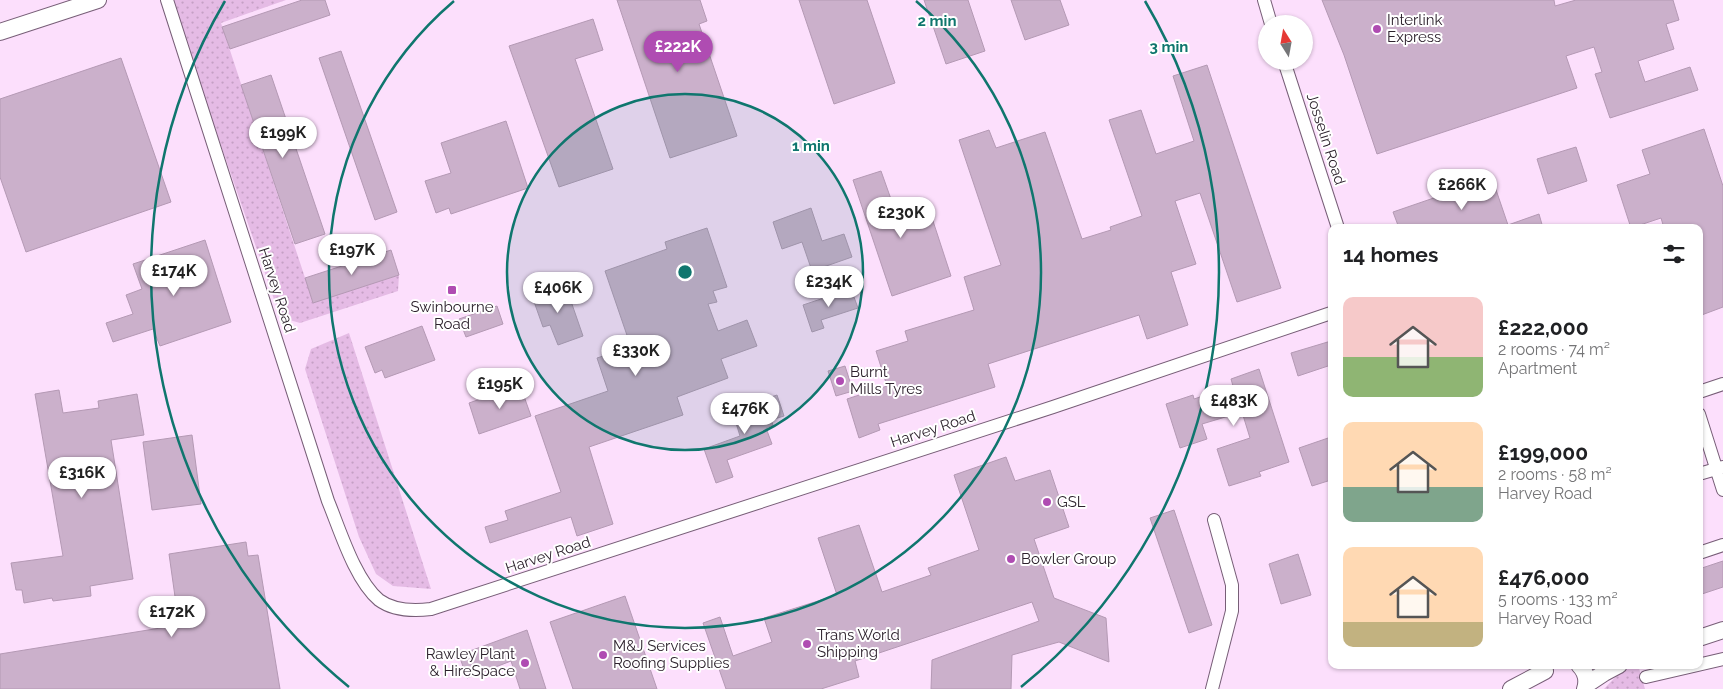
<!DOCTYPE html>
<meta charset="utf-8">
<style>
body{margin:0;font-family:Raleway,sans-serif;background:#f2f2f2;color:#202124;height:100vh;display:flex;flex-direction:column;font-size:19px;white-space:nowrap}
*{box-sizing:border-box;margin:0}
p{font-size:16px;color:#757577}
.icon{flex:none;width:28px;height:28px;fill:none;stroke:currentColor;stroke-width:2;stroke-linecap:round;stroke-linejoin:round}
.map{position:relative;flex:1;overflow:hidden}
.drawer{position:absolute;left:1328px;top:224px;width:375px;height:445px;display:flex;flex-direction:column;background:#fff;border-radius:10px;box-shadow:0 1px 4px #0004}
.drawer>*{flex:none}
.needle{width:32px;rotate:349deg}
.fabs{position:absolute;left:1258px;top:15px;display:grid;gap:10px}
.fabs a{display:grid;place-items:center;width:55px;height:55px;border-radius:50%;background:#fff;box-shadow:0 1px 4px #0004;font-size:25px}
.price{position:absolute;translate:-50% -42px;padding:0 11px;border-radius:18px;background:#fff;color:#222;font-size:16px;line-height:32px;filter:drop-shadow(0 1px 2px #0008)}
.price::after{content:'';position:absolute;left:50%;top:30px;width:15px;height:11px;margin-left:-8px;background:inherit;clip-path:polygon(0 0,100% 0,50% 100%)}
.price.active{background:#af4cb2;color:#fff}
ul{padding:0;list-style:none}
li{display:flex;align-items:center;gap:15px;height:125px;padding:0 15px}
li span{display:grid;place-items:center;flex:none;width:140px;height:100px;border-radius:10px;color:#555}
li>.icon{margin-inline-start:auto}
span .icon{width:60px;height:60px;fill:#fffc;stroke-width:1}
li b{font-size:21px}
h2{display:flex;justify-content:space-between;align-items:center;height:60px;padding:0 15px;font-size:21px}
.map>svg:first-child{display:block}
</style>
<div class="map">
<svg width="1723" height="689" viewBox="0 0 1723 689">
<defs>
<pattern id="grass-dots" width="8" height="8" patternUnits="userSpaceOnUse" patternTransform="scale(1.25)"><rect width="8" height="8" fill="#e5bbe5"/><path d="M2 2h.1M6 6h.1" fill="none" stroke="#c5a0c5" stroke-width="1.8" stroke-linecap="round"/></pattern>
</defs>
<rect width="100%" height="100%" fill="#fcdffc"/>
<path fill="url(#grass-dots)" d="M 171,0 L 286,0 L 221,23 L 313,302 L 399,275 L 398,291 L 300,323 L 286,319 L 278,311 Z
M 349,333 L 431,589 L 393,586 L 376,574 L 359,537 L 305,369 L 311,349 Z
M 1627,665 L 1638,665 L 1645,689 L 1604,689 Z"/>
<path fill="#cbb0cb" stroke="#b499b4" d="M 302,0 L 325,0 L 330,15 L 230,49 L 222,27 Z
M 617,0 L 700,0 L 707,21 L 699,24 L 737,136 L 670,158 Z
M 799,0 L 867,0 L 895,83 L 834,104 Z
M 924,0 L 968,0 L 985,51 L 946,64 Z
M 1011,0 L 1060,0 L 1069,25 L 1025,40 Z
M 1322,0 L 1554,0 L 1555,6 L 1576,0 L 1673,0 L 1679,20 L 1666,24 L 1674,49 L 1638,61 L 1645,82 L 1690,67 L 1698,90 L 1610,118 L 1595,74 L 1602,72 L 1594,47 L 1566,56 L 1577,88 L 1377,154 L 1344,55 Z
M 593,19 L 603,50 L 575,59 L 613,169 L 559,187 L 509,46 Z
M 341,51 L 397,212 L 375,220 L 319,58 Z
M 121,58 L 171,202 L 26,252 L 0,177 L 0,99 Z
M 1207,65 L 1281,288 L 1237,302 L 1200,193 L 1175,201 L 1196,264 L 1171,272 L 1188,325 L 1147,339 L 1139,315 L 988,364 L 995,387 L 878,424 L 880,430 L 859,438 L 847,399 L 887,386 L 876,351 L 908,341 L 905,331 L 974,310 L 964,277 L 1001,265 L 959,140 L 989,130 L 996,148 L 1045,132 L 1082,239 L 1111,230 L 1110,227 L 1142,216 L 1109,120 L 1141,110 L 1156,154 L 1194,141 L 1173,76 Z
M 271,75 L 325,234 L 295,244 L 241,85 Z
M 506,121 L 528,188 L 451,214 L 449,208 L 436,213 L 425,181 L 451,173 L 441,143 Z
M 1704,129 L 1723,186 L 1723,307 L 1699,316 L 1699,228 L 1664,228 L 1661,218 L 1631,228 L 1617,185 L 1650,174 L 1642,150 Z
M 1576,147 L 1587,181 L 1548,194 L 1537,159 Z
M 881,171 L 897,216 L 920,209 L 925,224 L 933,221 L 951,276 L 892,296 L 853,180 Z
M 1492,178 L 1508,225 L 1539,214 L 1543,228 L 1399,228 L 1393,212 Z
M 811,208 L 822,241 L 844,234 L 852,257 L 812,271 L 802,242 L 782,249 L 773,222 Z
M 707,228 L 727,287 L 713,291 L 717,302 L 708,304 L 718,331 L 747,320 L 757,346 L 721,359 L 728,378 L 677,397 L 683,415 L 589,447 L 613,524 L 577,536 L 571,517 L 490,543 L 485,527 L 508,520 L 505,511 L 561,492 L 535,416 L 608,391 L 597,358 L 631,347 L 605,271 L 667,249 L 665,242 Z
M 205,240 L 231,322 L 160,346 L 153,329 L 113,342 L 106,323 L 133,314 L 126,295 L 142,289 L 133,264 Z
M 391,250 L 399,275 L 313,303 L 305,278 Z
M 565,284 L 583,336 L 558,345 L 550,325 L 543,327 L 532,296 Z
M 851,289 L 858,308 L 821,320 L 824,328 L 812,332 L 803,305 Z
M 497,306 L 503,324 L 466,337 L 459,319 Z
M 422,326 L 435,360 L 385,378 L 382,370 L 375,373 L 365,347 Z
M 1331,341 L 1331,365 L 1298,376 L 1291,353 Z
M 845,366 L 853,391 L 836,396 L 828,371 Z
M 1259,369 L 1289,462 L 1259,472 L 1261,476 L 1229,486 L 1217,449 L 1250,438 L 1242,412 L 1202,424 L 1207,439 L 1180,448 L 1166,404 L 1193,395 L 1194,399 L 1233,386 L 1231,379 Z
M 520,385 L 531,416 L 479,434 L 469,403 Z
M 59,390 L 63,413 L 99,408 L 98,401 L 137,394 L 144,435 L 111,440 L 133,579 L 90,586 L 91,596 L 53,601 L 52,598 L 24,603 L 22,590 L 16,590 L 11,563 L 63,556 L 35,394 Z
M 777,395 L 784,416 L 771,420 L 773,425 L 766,428 L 772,444 L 727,460 L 733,477 L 716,483 L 704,449 L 740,436 L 732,410 Z
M 192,435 L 201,504 L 152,510 L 143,442 Z
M 1331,437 L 1331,480 L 1312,486 L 1299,448 Z
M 1006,457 L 1015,481 L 1050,470 L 1069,527 L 1034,539 L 1054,598 L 1106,618 L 1109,662 L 1059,642 L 1012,655 L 1011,689 L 931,689 L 932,660 L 1039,621 L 1032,602 L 855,661 L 859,677 L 821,689 L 726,689 L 703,623 L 720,617 L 733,656 L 772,642 L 764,618 L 837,595 L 818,538 L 859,525 L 882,592 L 931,575 L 928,568 L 979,550 L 954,475 Z
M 1174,510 L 1212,625 L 1189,633 L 1150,518 Z
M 246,542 L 248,556 L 258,555 L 280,689 L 0,689 L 0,654 L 179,625 L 169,554 Z
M 1298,554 L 1311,595 L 1281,604 L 1269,564 Z
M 1723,561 L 1723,587 L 1699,595 L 1699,569 Z
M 625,596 L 657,689 L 573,689 L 550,622 Z
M 527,630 L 546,689 L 520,689 L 511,661 L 467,678 L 459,655 Z"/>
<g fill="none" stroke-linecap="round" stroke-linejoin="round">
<defs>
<path id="minor" d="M 167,0 L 328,501 C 340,530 355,580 379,600 C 394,611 415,611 431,609 L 1053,407 L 1331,313
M 1264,0 L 1271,24
M 1284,61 L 1338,228
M 1699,392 L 1723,384
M 1699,414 L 1723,490
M 1699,474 L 1723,467
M 1699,553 L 1723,545
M 1646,677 L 1723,659
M 1212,689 L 1232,611 L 1232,585 L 1214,520"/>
<path id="tertiary" d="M 0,32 L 98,0
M 1699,638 L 1723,630
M 1579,665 C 1586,672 1588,680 1585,689
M 1586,685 L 1604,673 L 1619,665
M 1511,689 L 1545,671"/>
</defs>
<use href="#minor" stroke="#775e77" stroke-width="14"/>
<use href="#tertiary" stroke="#775e77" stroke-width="18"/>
<use href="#minor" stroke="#fff" stroke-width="12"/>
<use href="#tertiary" stroke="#fff" stroke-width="16"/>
</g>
<circle cx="685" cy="272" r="178" fill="#0f766e" fill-opacity=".12"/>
<g fill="none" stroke="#0f766e" stroke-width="2.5">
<circle cx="685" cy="272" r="178"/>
<path d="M916 1A356 356 0 1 1 454 1"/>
<path d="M349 687A534 534 0 0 1 225 1M1145 1A534 534 0 0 1 1021 687"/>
</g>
<g fill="#af4cb2" stroke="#fff" stroke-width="2">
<circle cx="1377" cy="29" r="5"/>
<rect x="447" y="285" width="10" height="10" rx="2.5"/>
<circle cx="840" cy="381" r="5"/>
<circle cx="1047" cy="502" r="5"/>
<circle cx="1011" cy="559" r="5"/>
<circle cx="807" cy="644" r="5"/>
<circle cx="603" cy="655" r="5"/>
<circle cx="525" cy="663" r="5"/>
</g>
<g text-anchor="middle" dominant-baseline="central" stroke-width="4" stroke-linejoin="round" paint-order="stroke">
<g font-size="15" fill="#2d222d" stroke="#fff" text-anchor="start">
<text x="1387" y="20">Interlink<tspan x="1387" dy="17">Express</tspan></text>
<text x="452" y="307" text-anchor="middle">Swinbourne<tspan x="452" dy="17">Road</tspan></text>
<text x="850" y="372">Burnt<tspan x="850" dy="17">Mills Tyres</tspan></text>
<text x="1057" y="502">GSL</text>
<text x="1021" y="559">Bowler Group</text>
<text x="817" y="635">Trans World<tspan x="817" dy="17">Shipping</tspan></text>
<text x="613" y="646">M&amp;J Services<tspan x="613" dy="17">Roofing Supplies</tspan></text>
<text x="515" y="654" text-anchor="end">Rawley Plant<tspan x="515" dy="17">&amp; HireSpace</tspan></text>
</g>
<g font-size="15" fill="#2d222d" stroke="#fff">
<text transform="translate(1326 139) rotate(72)">Josselin Road</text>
<text transform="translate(277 290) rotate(72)">Harvey Road</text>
<text transform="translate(933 429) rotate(-18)">Harvey Road</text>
<text transform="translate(548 555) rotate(-18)">Harvey Road</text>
</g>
</g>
<circle cx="685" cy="272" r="8" fill="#0f766e" stroke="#fff" stroke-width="2.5"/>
<g font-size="15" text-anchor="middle" font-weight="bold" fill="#0f766e" stroke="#fff" stroke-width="4" stroke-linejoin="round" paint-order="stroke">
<text x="937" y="26">2 min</text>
<text x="1169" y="52">3 min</text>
<text x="811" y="151">1 min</text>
</g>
</svg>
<div class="fabs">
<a><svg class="needle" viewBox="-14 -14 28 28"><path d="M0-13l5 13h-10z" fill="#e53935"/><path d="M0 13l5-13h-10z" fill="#757577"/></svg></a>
</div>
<b class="price active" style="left:678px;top:73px">£222K</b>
<b class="price" style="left:283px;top:159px">£199K</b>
<b class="price" style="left:1462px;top:211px">£266K</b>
<b class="price" style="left:901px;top:239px">£230K</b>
<b class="price" style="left:352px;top:276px">£197K</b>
<b class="price" style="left:174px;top:297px">£174K</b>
<b class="price" style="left:829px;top:308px">£234K</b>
<b class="price" style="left:558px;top:314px">£406K</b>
<b class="price" style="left:636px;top:377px">£330K</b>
<b class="price" style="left:500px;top:410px">£195K</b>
<b class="price" style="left:1234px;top:427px">£483K</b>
<b class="price" style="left:745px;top:435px">£476K</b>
<b class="price" style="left:82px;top:499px">£316K</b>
<b class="price" style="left:172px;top:638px">£172K</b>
<section class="drawer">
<h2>14 homes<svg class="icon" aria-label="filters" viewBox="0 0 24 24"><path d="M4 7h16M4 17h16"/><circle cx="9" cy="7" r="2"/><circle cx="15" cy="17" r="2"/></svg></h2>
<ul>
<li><span style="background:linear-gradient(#f6c9c9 60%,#8fb573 0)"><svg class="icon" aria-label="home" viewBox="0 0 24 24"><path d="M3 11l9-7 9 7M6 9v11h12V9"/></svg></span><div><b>£222,000</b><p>2 rooms · 74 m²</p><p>Apartment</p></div></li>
<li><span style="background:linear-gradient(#ffd9b3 65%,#7fa58c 0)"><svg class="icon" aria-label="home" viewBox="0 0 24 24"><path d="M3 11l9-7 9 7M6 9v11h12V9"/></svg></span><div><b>£199,000</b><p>2 rooms · 58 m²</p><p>Harvey Road</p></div></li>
<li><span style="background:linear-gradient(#ffd9b3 75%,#c2b280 0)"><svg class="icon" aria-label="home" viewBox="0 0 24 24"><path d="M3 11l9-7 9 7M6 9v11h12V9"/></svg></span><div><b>£476,000</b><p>5 rooms · 133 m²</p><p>Harvey Road</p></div></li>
</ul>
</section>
</div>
